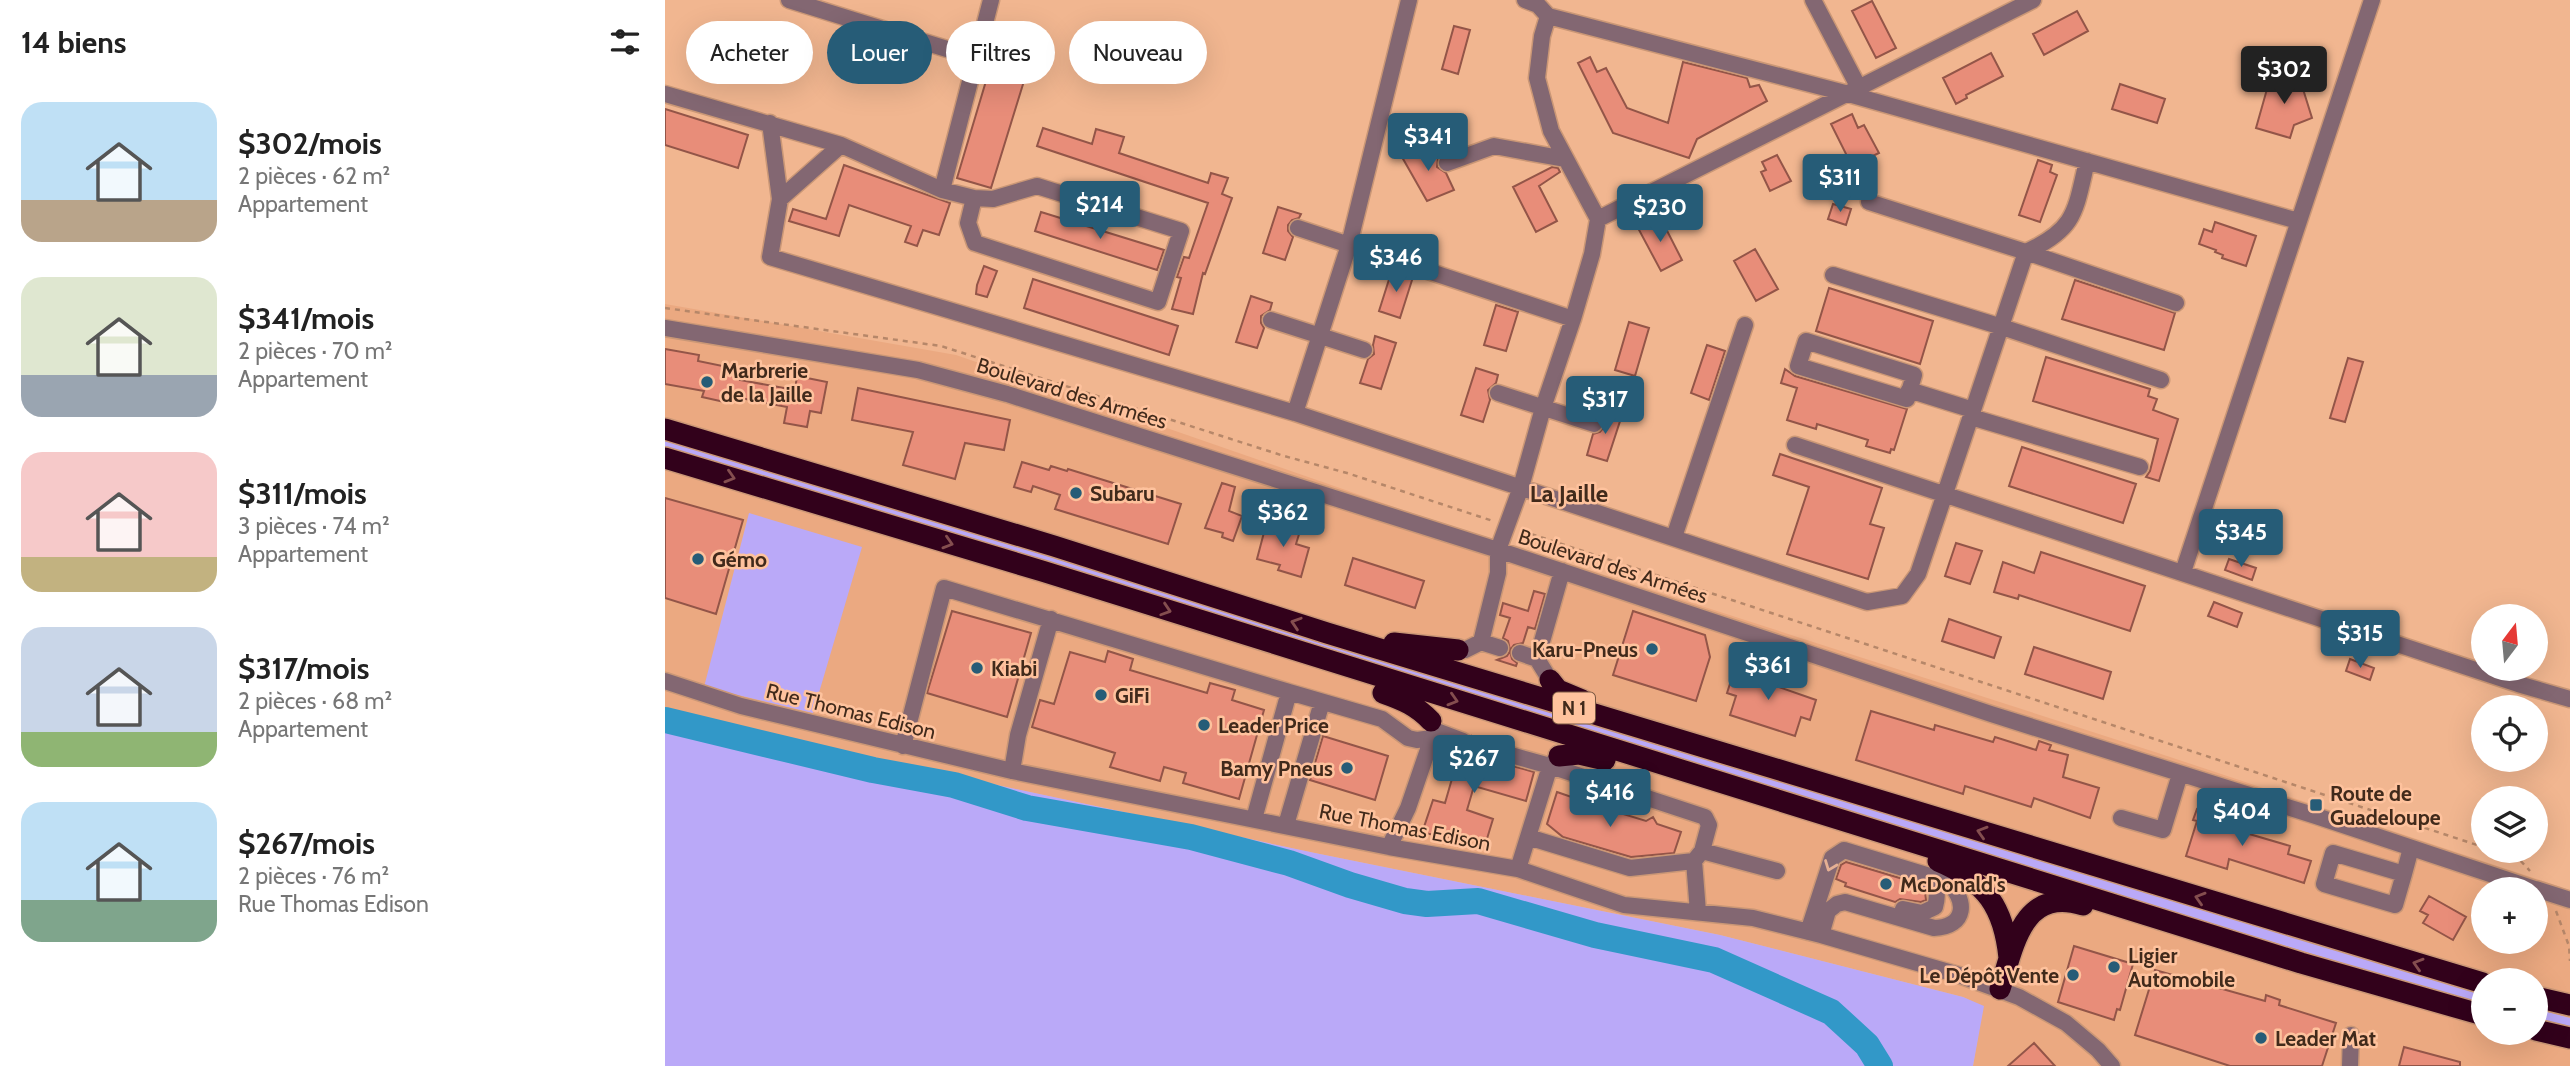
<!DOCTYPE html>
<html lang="fr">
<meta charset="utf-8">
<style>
body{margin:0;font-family:Cabin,sans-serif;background:#f6f6f6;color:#222;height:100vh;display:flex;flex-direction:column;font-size:26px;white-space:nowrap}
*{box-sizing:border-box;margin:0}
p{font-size:23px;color:#767676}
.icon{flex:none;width:38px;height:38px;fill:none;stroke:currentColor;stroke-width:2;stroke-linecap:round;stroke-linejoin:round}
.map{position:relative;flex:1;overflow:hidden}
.details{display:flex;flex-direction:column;background:#fff;width:665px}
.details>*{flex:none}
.top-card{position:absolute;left:21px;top:21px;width:665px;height:63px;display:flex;gap:14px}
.needle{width:46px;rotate:16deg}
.controls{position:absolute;left:1806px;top:604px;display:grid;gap:14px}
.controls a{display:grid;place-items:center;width:77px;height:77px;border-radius:50%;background:#fff;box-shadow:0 7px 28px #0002;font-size:35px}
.price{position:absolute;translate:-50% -60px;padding:0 16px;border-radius:7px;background:#265c77;color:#fff;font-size:23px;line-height:46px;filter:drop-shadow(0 2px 4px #0008)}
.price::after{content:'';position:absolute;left:50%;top:42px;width:21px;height:16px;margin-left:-10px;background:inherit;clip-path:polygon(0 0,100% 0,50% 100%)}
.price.on{background:#222;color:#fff}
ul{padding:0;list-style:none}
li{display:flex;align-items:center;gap:21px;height:175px;padding:0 21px}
li span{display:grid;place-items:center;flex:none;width:196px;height:140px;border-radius:21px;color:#555}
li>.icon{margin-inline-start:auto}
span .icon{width:84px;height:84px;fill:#fffc;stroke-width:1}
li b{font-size:30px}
h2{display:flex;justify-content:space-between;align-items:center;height:84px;padding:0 21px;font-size:30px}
.chip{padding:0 24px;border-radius:32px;background:#fff;box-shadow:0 7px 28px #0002;font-size:24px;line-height:63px}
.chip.on{background:#265c77;color:#fff}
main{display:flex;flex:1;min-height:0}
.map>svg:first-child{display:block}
</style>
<main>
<section class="details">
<h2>14 biens<svg class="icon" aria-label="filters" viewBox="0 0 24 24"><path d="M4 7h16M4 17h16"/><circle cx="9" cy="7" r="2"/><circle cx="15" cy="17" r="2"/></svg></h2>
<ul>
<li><span style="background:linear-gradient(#bfe0f5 70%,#b9a48a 0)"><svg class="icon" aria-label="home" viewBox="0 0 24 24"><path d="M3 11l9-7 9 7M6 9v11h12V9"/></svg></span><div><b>$302/mois</b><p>2 pièces · 62 m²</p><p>Appartement</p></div></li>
<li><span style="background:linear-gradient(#dfe7d0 70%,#9aa5b1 0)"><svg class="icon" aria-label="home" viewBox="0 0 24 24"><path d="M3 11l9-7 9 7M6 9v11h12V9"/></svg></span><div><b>$341/mois</b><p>2 pièces · 70 m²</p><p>Appartement</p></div></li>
<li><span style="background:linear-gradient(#f6c9c9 75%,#c2b280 0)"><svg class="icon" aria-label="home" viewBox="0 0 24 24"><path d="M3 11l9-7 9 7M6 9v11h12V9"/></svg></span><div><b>$311/mois</b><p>3 pièces · 74 m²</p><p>Appartement</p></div></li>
<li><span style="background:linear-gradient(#c9d6e8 75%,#8fb573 0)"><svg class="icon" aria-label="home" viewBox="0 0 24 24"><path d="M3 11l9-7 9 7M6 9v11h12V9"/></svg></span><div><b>$317/mois</b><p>2 pièces · 68 m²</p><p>Appartement</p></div></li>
<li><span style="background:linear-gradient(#bfe0f5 70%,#7fa58c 0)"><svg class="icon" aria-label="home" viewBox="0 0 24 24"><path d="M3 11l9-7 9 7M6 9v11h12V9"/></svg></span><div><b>$267/mois</b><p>2 pièces · 76 m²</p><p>Rue Thomas Edison</p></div></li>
</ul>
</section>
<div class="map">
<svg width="1905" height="1066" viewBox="0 0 1905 1066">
<rect width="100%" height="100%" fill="#f1b690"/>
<path fill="#eba981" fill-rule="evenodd" d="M 0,304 L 291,355 L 741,511 L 1496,754 L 1905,890 L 1905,1066 L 1308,1066 L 1318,1007 L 1298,997 L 1055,935 L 650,853 L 0,714 ZM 1818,889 L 1871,889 L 1871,942 L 1818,942 ZM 1818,980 L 1871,980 L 1871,1032 L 1818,1032 Z"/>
<path fill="#baa9f8" d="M 0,439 L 1534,909 L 1818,994 L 1818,1005 L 1454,896 L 0,449 Z
M 84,513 L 197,547 L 148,713 L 39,687 Z
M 0,714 L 650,853 L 1055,935 L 1298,997 L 1319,1006 L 1308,1066 L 0,1066 Z
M 1871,1009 L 1905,1018 L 1905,1029 L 1871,1020 Z"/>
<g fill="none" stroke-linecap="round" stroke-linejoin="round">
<path stroke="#3298c8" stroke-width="26" d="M 0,720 L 208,770 L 289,785 L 362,808 L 526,837 L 624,863 L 685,885 L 740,901 L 762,904 L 813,901 L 930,935 L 1049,960 L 1166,1012 L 1202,1045 L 1215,1066"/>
</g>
<path fill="#e88d79" stroke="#935548" stroke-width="2" d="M 1207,1 L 1231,48 L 1211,58 L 1187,11 Z
M 1412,11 L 1423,31 L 1379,55 L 1368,34 Z
M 789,26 L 805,30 L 793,74 L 777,69 Z
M 1326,53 L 1338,76 L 1301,95 L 1302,98 L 1291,104 L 1278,78 Z
M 925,57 L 932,72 L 941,68 L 962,108 L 1003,123 L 1018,62 L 1082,78 L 1085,87 L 1094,85 L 1102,101 L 1032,139 L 1024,158 L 948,133 L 913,63 Z
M 324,71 L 359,81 L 326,188 L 292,178 Z
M 1633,73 L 1647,118 L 1629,125 L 1625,138 L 1591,128 L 1606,75 L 1616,78 Z
M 1455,84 L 1500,99 L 1492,123 L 1447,109 Z
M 0,109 L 83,135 L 73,168 L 0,145 Z
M 1187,114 L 1193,128 L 1199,125 L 1214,153 L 1187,166 L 1166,124 Z
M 378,128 L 427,144 L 431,129 L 459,137 L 454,153 L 543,183 L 546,173 L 563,178 L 557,194 L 567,198 L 540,274 L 538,273 L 528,314 L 507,309 L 516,278 L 512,277 L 519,257 L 524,258 L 543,203 L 372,146 Z
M 756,146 L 758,150 L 768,146 L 773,158 L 772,167 L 781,173 L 789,190 L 762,201 L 737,157 Z
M 1112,155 L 1126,181 L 1105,191 L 1096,172 L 1101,170 L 1097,162 Z
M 1373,160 L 1387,165 L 1385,172 L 1392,175 L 1375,222 L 1354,215 Z
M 179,165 L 285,203 L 274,235 L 258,230 L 252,246 L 240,242 L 246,226 L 184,205 L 174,236 L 124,221 L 128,209 L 161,219 Z
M 887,167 L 893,168 L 895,172 L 874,186 L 892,221 L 871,232 L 848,187 Z
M 1168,204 L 1186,209 L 1181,225 L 1163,219 Z
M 613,207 L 636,214 L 634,218 L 627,220 L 623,225 L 623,231 L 628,237 L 620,260 L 598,253 Z
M 376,212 L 499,250 L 492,270 L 370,231 Z
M 995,217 L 1017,260 L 996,271 L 973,228 Z
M 1550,222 L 1591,236 L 1581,266 L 1557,258 L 1558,255 L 1550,252 L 1551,250 L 1534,244 L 1539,229 L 1547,232 Z
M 1090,249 L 1113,289 L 1091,301 L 1069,261 Z
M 319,266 L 332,271 L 322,297 L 311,294 L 312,285 Z
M 727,270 L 748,277 L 735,318 L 714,311 Z
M 368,279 L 513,326 L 504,355 L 359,308 Z
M 1410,280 L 1510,313 L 1499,350 L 1397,319 Z
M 1164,288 L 1268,321 L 1255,364 L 1151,331 Z
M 586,296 L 607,303 L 605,310 L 596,316 L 596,323 L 599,328 L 592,348 L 571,342 Z
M 831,305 L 853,312 L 841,351 L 819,345 Z
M 964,322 L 984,328 L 970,376 L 950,370 Z
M 710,336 L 731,343 L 716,389 L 695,383 L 703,359 L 709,354 L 708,345 Z
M 1042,345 L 1060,351 L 1044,400 L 1026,393 Z
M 0,349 L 34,355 L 33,361 L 77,370 L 75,380 L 130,390 L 132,376 L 162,382 L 156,413 L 145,411 L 142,427 L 119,423 L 122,407 L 65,396 L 64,403 L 37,397 L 39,391 L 0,384 Z
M 1381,357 L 1485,389 L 1483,396 L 1492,399 L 1488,410 L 1513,419 L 1494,481 L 1481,477 L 1485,471 L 1493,439 L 1368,401 Z
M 1683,358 L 1698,362 L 1680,422 L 1665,418 Z
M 811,368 L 833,375 L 831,383 L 823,390 L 825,400 L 818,422 L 796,415 Z
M 1120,369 L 1130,376 L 1242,409 L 1229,450 L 1226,449 L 1225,453 L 1201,446 L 1203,440 L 1152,424 L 1151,429 L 1122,420 L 1132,388 L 1116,383 Z
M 193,388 L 345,420 L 339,450 L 300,443 L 290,479 L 238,465 L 248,432 L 187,420 Z
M 937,408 L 957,415 L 942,461 L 922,455 L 928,434 L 935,432 L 939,427 L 939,421 L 934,415 Z
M 1357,447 L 1471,484 L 1458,523 L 1344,486 Z
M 1115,454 L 1217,488 L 1205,524 L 1219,528 L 1203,579 L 1122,554 L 1144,487 L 1108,475 Z
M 357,462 L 384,470 L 386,466 L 402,471 L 403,469 L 516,504 L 503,544 L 390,509 L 395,495 L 368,486 L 366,492 L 349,487 Z
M 557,483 L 570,487 L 564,511 L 577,516 L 568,541 L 557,537 L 558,533 L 540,528 Z
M 0,498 L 78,520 L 51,614 L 0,598 Z
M 602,521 L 635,531 L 631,544 L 644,548 L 636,577 L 613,570 L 615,565 L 592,559 Z
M 1291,543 L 1317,551 L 1305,584 L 1280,576 Z
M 1376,552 L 1480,586 L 1465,631 L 1354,595 L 1353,599 L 1329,592 L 1338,562 L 1369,573 Z
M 688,558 L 759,581 L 750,608 L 680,585 Z
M 1564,559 L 1591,568 L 1587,580 L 1560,570 Z
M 869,591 L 880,594 L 870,629 L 863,627 L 858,643 L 849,645 L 845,650 L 843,641 L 838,638 L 845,618 L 835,615 L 838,603 L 863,611 Z
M 1549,602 L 1577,613 L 1572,627 L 1543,616 Z
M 287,611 L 366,633 L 342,717 L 262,693 Z
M 968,611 L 1040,635 L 1045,657 L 1031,701 L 948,675 Z
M 1284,619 L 1336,637 L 1329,658 L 1277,641 Z
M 1369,647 L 1446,672 L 1438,699 L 1360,674 Z
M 443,651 L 468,659 L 465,670 L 542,693 L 545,683 L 570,690 L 567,700 L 599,710 L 574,799 L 518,783 L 521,773 L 499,767 L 495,781 L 445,767 L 450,753 L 367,727 L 375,700 L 389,704 L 405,652 L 440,662 Z
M 845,651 L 847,659 L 852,663 L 851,666 L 832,660 L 842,656 Z
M 1685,659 L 1709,668 L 1705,680 L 1681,671 Z
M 1071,665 L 1110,678 L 1108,685 L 1151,700 L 1145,720 L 1136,717 L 1130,736 L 1065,715 L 1071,696 L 1062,693 Z
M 1206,711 L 1269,730 L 1270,725 L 1328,742 L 1330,737 L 1371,750 L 1374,741 L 1386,745 L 1384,750 L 1403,755 L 1398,777 L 1434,788 L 1425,818 L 1369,798 L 1366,807 L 1300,786 L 1298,794 L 1191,760 Z
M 658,736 L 723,756 L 710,800 L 645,780 Z
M 807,736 L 816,739 L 811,745 L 811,750 L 818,758 L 869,772 L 861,801 L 809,786 L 802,810 L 828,819 L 821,842 L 757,833 L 768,800 L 780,803 L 795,751 L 805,749 L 808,744 Z
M 892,792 L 915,800 L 921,797 L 923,802 L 948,810 L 955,806 L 958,814 L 981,821 L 988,817 L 992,824 L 1016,832 L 1009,853 L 966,857 L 898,837 L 882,824 Z
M 1532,809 L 1576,823 L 1574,831 L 1625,846 L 1623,854 L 1646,861 L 1639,883 L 1564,859 L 1562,869 L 1521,856 L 1532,821 L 1528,820 Z
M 1181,862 L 1248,882 L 1260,892 L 1261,900 L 1256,902 L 1235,899 L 1230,902 L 1180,886 L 1181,883 L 1171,879 L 1176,865 Z
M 1764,896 L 1801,917 L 1788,940 L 1758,923 L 1763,915 L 1755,911 Z
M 1409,946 L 1468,964 L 1455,1010 L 1452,1009 L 1449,1020 L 1393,1002 Z
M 1490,970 L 1600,1001 L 1601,995 L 1615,1000 L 1614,1005 L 1671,1023 L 1657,1066 L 1565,1066 L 1470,1035 Z
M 1369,1043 L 1390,1066 L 1343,1066 Z
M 1739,1047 L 1795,1062 L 1795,1066 L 1734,1066 Z"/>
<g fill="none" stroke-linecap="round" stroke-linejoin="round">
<defs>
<path id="minor" d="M 124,0 L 311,58
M 860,0 L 873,5 L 883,16 L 1180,93 L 1633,221
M 1148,0 L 1194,88
M 0,94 L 176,145 L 277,190 L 309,198 L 328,199 L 372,186 L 516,231 L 493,302 L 310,243 L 303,223 L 309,198
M 105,123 L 115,199 L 176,145
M 782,163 L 829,146 L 900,159
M 277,190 L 326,0
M 115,199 L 105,257 L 630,413 L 1202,602 L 1237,596 L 1253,574 L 1361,252 C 1411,229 1410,212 1422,161
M 1204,202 L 1361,252 L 1511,303
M 933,219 L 1368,0
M 633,228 L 908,319
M 1168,275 L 1337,327 L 1496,380
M 606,320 L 699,350
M 0,328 L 253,370 L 342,394 L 833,550 L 1326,714 L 1651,816 L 1870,889
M 1141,341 L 1249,375 L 1242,399 L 1133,366 Z
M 1244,390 L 1308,410
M 833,393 L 929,424
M 630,413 L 684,245 L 744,0
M 1306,417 L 1475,467
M 1130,445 L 1853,684 L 1905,699
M 1009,537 L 1080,325
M 1518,572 L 1707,0
M 816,642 L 833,573 L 833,550 L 856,487 L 878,408 L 908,319 L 927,254 L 933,219 L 886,131 L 872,78 L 877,36 L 883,16
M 793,650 L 800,650 L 816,642 L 835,648
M 855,653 L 872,659 L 885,680
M 872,659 L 897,571
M 0,681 L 76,706 L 347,771 L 724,847 L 853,869 L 959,905 L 1088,918 L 1156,935 L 1294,975 L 1354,997 L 1401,1023 L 1433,1050 L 1447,1066
M 624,692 L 717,719 L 743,738 L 752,740 L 767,738
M 769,730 L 798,741
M 238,746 L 279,588 L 624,692 L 589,819
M 821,748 L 885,766 L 1040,817 L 1044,825 L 1037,851 L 1029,861 L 1033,912
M 347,771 L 353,735 L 386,619
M 1456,818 L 1498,830 L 1515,774
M 621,825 L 657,702
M 863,837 L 965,868 L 1029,861
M 724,847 L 743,808 L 769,732
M 1037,851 L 1112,871
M 853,869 L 885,766 L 890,760
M 1739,874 L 1730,905 L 1659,884 L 1668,853 L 1739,874 L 1746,848
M 1871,889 L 1905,900
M 1238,909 L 1257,913 L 1270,907 C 1274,893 1272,883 1257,878
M 1143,932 L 1167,858 L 1179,850 L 1281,881 C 1303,899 1302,927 1269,928 L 1180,902 L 1172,904 L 1163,911 L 1156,935
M 1685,1066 L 1686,1035"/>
<path id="highway" d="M 0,429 L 389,546 L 662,633 L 1818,983
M 0,458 L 377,571 L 1636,963 L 1818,1015
M 729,643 L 793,650
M 885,680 L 893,690 L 917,700
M 718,693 C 738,700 752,706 766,721
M 894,756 L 914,754 L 940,760
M 1273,861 C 1321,881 1339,908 1344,958
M 1335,989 C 1349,944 1358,887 1418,905
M 1871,997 L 1905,1005
M 1871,1030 L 1905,1038"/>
</defs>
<use href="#minor" stroke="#ca9776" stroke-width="19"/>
<use href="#highway" stroke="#ca9776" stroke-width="24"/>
<path stroke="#b68769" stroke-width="2.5" stroke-dasharray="5 5" stroke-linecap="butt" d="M 0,308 L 276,346 L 619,456 L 682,473 L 828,521
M 857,531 L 1818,847
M 1828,850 L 1854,859 L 1865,871
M 1891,911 L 1904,946 L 1905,961"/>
<use href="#minor" stroke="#836772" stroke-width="16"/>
<use href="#highway" stroke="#32011b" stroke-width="21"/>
</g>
<defs><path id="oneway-chevron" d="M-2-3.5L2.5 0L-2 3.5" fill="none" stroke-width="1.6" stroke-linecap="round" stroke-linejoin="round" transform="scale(1.75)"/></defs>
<g stroke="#844e4f">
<use href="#oneway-chevron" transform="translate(65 477) rotate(17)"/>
<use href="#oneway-chevron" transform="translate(283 543) rotate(17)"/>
<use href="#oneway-chevron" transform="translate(501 610) rotate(18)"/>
<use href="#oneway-chevron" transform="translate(631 623) rotate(-162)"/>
<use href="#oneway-chevron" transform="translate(788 700) rotate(17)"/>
<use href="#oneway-chevron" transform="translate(1317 832) rotate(-163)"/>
<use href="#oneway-chevron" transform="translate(1535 898) rotate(-163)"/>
<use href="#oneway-chevron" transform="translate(1753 964) rotate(-163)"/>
</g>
<use stroke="#e5b094" href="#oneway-chevron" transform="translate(1165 866) rotate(111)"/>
<g fill="#265c77" stroke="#fec29d" stroke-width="2.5">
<circle cx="42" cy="382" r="7"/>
<circle cx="411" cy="493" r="7"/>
<circle cx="33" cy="559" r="7"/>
<circle cx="987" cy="649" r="7"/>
<circle cx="312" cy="668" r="7"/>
<circle cx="436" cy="695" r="7"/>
<circle cx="539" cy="725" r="7"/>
<circle cx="682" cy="768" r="7"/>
<rect x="1644" y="798" width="14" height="14" rx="3.5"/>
<circle cx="1221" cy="884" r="7"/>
<circle cx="1449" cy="967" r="7"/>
<circle cx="1408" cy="975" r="7"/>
<circle cx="1596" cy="1038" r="7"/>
</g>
<g text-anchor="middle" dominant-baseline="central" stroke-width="5" stroke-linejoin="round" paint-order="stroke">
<rect fill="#fec29d" stroke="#7a5842" stroke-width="2" x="888" y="692.5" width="42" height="31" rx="5"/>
<g font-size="19" font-weight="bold" fill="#412a1b">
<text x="909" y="708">N 1</text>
</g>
<g font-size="21" font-weight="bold" fill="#412a1b" stroke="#fec29d" text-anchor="start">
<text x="56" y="370">Marbrerie<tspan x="56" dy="24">de la Jaille</tspan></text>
<text x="425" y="493">Subaru</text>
<text x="47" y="559">Gémo</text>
<text x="973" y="649" text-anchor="end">Karu-Pneus</text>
<text x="326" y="668">Kiabi</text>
<text x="450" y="695">GiFi</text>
<text x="553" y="725">Leader Price</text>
<text x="668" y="768" text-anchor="end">Bamy Pneus</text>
<text x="1665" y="793">Route de<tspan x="1665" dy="24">Guadeloupe</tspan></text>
<text x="1235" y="884">McDonald's</text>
<text x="1463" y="955">Ligier<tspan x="1463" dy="24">Automobile</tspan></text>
<text x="1394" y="975" text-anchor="end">Le Dépôt Vente</text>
<text x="1610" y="1038">Leader Mat</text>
</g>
<g font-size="21" fill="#412a1b" stroke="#fec29d">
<text transform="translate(407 393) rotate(17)">Boulevard des Armées</text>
<text transform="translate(948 566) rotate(18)">Boulevard des Armées</text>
<text transform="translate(186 711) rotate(14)">Rue Thomas Edison</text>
<text transform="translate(740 827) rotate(11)">Rue Thomas Edison</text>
</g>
<g font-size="24" font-weight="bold" fill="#412a1b" stroke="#fec29d">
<text x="904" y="493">La Jaille</text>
</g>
</g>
</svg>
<div class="controls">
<a><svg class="needle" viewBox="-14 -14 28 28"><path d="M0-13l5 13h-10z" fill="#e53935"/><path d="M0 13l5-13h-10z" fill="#767676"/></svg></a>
<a><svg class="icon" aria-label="locate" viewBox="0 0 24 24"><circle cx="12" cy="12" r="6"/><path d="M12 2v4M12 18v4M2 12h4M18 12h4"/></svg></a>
<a><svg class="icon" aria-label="layers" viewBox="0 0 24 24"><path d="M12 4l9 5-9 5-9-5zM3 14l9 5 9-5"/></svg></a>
<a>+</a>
<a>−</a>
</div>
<b class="price on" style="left:1619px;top:106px">$302</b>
<b class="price" style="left:763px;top:173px">$341</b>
<b class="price" style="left:1175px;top:214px">$311</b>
<b class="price" style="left:435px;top:241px">$214</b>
<b class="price" style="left:995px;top:244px">$230</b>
<b class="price" style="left:731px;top:294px">$346</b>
<b class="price" style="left:940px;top:436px">$317</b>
<b class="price" style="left:618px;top:549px">$362</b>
<b class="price" style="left:1576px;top:569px">$345</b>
<b class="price" style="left:1695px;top:670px">$315</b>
<b class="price" style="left:1103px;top:702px">$361</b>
<b class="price" style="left:809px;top:795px">$267</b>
<b class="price" style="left:945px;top:829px">$416</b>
<b class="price" style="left:1577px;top:848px">$404</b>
<div class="top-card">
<a class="chip">Acheter</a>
<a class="chip on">Louer</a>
<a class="chip">Filtres</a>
<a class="chip">Nouveau</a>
</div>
</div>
</main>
